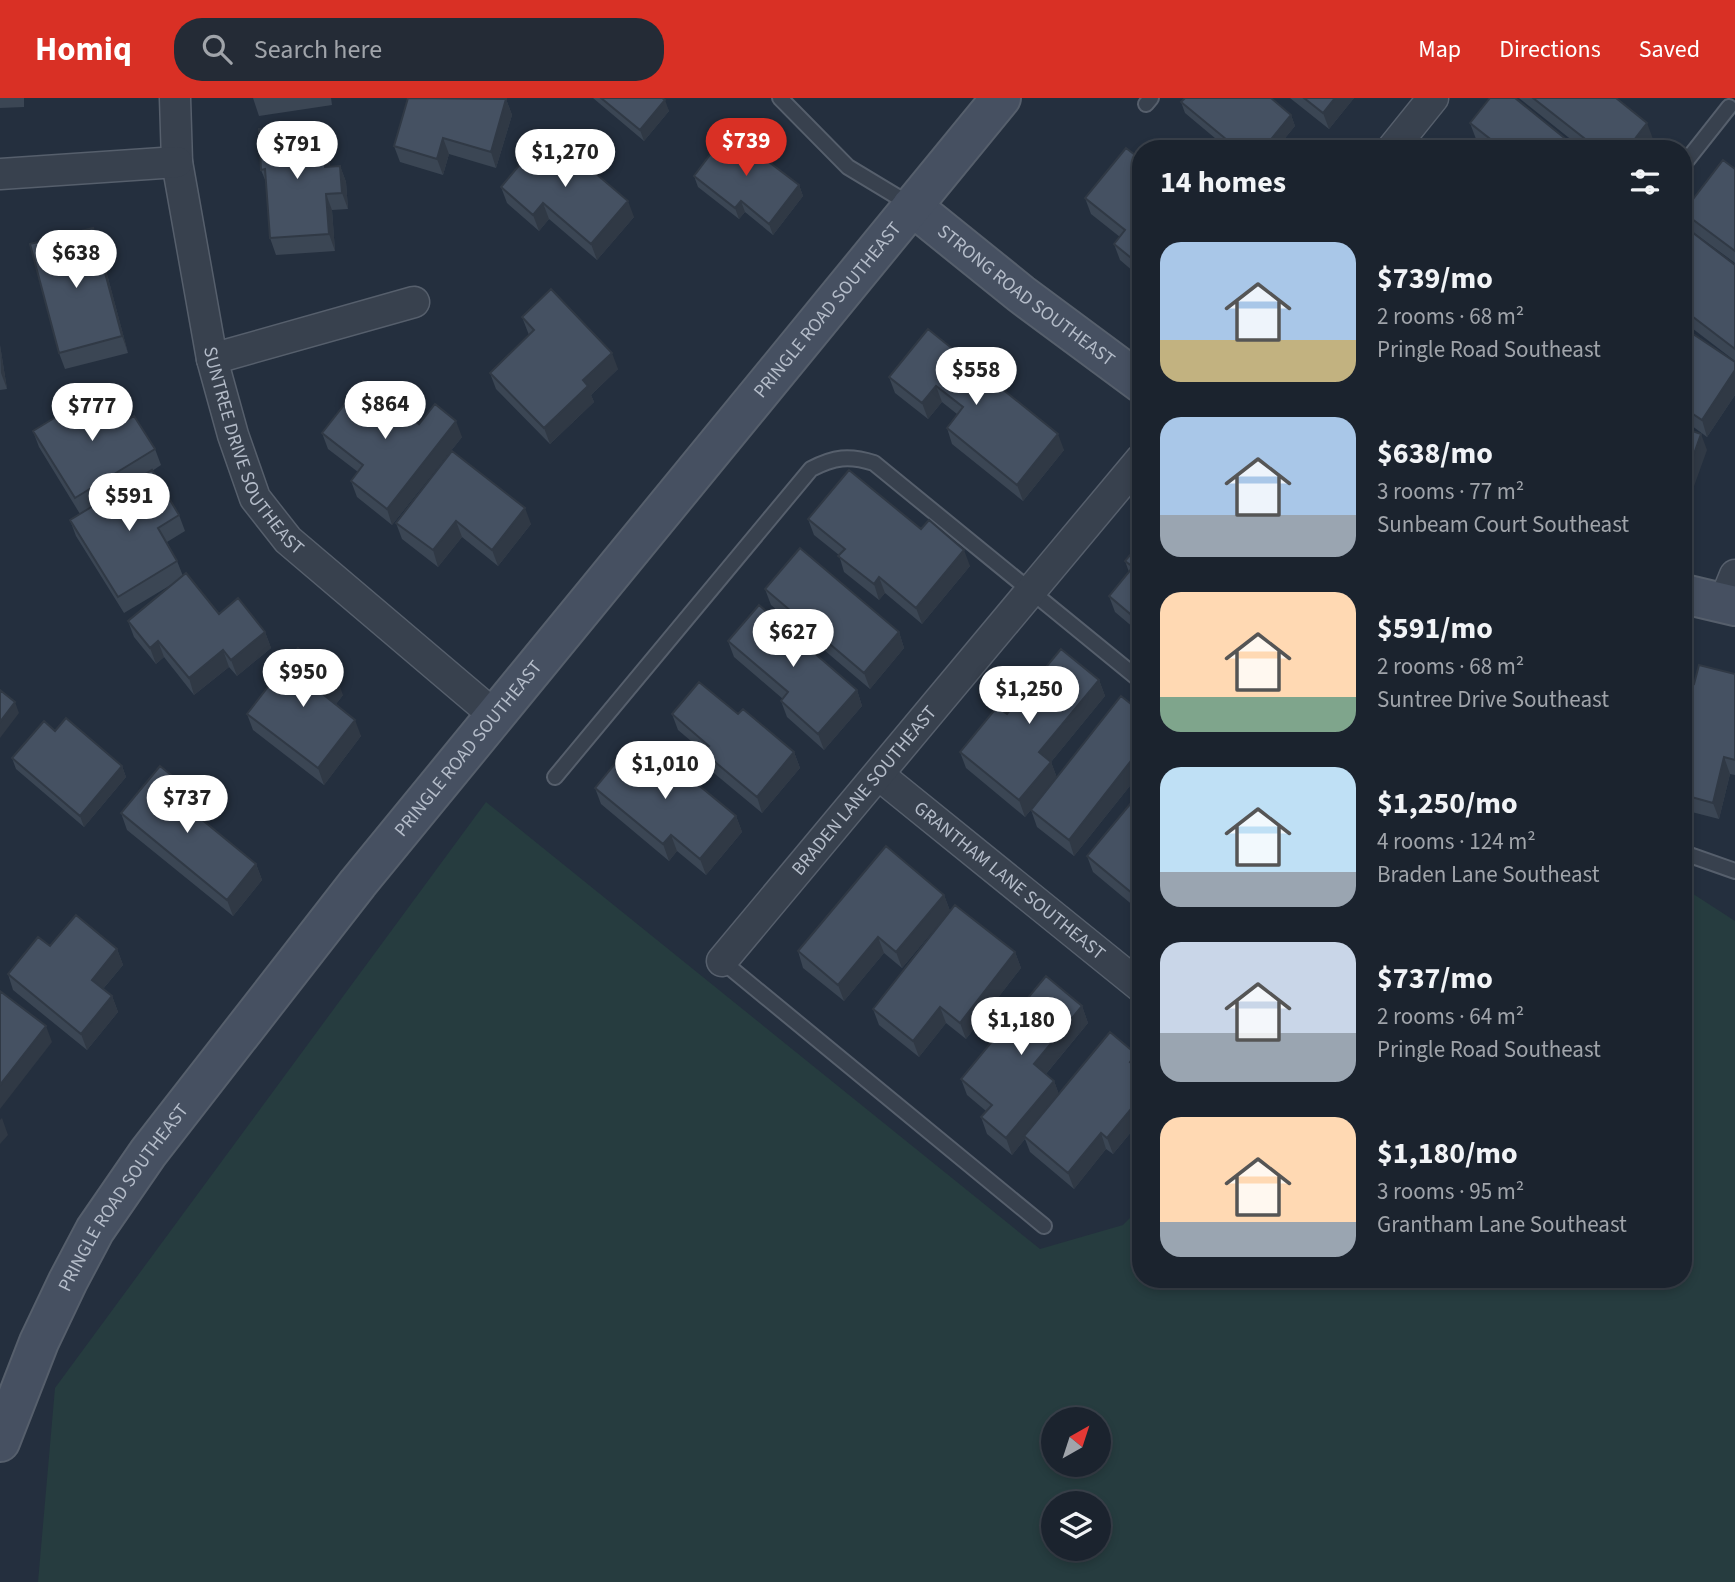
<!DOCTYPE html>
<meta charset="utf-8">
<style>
body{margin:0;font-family:"Source Sans 3",sans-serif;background:#242b36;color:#f1f3f6;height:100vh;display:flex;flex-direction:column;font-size:26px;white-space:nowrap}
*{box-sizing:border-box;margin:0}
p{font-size:23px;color:#a0a4aa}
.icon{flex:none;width:38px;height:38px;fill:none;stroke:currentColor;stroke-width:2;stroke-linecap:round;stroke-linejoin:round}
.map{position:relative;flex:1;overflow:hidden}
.panel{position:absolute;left:1132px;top:42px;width:560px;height:1148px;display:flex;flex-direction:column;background:#1b232e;border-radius:28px;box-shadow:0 4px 10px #0003,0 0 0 2px #39404a}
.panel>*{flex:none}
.needle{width:46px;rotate:39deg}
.buttons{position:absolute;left:1041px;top:1309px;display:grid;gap:14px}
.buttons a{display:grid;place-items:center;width:70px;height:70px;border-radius:50%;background:#1b232e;box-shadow:0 4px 10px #0003,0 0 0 2px #39404a;font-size:35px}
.price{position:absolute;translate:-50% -60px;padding:0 16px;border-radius:24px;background:#fff;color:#222;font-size:23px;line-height:46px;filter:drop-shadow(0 2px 4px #0008)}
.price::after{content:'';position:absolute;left:50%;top:42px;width:21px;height:16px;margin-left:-10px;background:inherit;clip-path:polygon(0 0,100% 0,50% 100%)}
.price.selected{background:#d93025;color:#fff}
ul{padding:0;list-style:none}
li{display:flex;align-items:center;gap:21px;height:175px;padding:0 28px}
li span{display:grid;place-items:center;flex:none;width:196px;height:140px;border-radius:21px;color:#555}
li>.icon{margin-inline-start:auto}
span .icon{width:84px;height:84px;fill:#fffc;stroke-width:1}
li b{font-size:30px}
h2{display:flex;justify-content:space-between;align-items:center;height:84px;padding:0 28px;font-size:30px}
header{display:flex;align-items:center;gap:42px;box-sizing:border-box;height:98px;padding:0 35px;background:#d93025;color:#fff}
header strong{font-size:33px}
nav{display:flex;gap:38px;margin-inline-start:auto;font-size:24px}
.search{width:490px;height:63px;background:#242b36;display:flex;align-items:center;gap:18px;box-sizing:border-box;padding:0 24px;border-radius:28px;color:#a0a4aa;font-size:26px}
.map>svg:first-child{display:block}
</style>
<header>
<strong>Homiq</strong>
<div class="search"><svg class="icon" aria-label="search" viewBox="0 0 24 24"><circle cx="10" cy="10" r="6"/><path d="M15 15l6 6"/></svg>Search here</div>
<nav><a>Map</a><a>Directions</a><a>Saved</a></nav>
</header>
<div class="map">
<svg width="1735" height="1484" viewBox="0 0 1735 1484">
<rect width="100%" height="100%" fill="#242f3e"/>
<path fill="#263c3f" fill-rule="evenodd" d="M 486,704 L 1040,1151 L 1123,1127 L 1141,1109 L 1141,1181 L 1684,1181 L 1684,790 L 1735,823 L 1735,1484 L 38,1484 L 55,1290 ZM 1054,1321 L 1099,1321 L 1099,1367 L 1054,1367 ZM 1054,1405 L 1099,1405 L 1099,1451 L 1054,1451 Z"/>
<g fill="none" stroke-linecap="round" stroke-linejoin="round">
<defs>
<path id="lane" d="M 780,0 L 848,69 L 911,107
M 1146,6 L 1151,0
M 1684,66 L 1729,9
M 555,679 L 811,371 C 834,359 849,357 874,365 L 1141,583
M 1684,755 L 1735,773
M 722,863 L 1044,1128"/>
<g id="street">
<path id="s1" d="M 175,0 L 177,64 L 212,261 L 233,337 L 255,400 L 288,442 L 494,617"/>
<path d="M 1392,51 L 1433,0"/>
<path d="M 0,76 L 177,64"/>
<path d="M 212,261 L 414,204"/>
<path d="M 1724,504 L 1735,477"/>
<path id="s2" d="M 879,677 L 1141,889"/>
<path id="s3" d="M 722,863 L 1141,361"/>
</g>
<g id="secondary">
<path id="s4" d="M 912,108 L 1021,196 L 1141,285"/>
<path d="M 1684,496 L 1735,508"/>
<path id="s5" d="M 0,1344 L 39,1244 L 68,1183 L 95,1132 L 148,1055 L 358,785 L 1001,0"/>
</g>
</defs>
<use href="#lane" stroke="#565f6c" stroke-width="18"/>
<use href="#street" stroke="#565f6c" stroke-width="33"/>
<use href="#secondary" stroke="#565f6c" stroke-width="42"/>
<use href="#lane" stroke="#38414e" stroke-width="14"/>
<use href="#street" stroke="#38414e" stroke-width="30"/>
<use href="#secondary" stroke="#465061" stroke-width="38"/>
</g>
<path fill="#3b4654" d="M 0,0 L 24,0 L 24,9 L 0,10 Z
M 253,0 L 331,0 L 332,7 L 259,18 Z
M 593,0 L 662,0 L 669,13 L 644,43 Z
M 1290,0 L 1354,0 L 1329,31 Z
M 1519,0 L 1616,0 L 1653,41 L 1646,51 L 1583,51 Z
M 506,1 L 512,17 L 496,70 L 449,56 L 443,77 L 400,64 L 394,48 Z
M 1181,4 L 1291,17 L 1295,28 L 1276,51 L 1228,51 L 1185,15 Z
M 1470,25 L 1578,51 L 1488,51 L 1476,41 Z
M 328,43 L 330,69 L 340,68 L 346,84 L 348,111 L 332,112 L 335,153 L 276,157 L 270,140 L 266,84 L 261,72 Z
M 1141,56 L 1141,180 L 1120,162 L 1114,146 L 1120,139 L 1091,116 L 1085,100 L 1135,57 Z
M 1735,71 L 1735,165 L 1689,131 L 1684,117 L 1684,113 Z
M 694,78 L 799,87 L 803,98 L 773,137 L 745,114 L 739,121 L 698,89 Z
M 501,89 L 634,119 L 597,162 L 549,121 L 539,133 L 507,105 Z
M 1684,128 L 1735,167 L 1735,263 L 1684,224 Z
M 93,130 L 99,146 L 128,255 L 65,271 L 59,255 Z
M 522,219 L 618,271 L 591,297 L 594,304 L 550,346 L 496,291 L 490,275 L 529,237 Z
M 1684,230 L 1735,264 L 1735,297 L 1707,339 L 1684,322 Z
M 928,231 L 1064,352 L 1023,403 L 952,346 L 947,330 L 957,316 L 942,304 L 928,321 L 895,295 L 889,279 Z
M 0,247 L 7,291 L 0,292 Z
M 124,324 L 155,351 L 161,367 L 152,373 L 179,417 L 185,433 L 167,444 L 177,463 L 183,478 L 219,516 L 265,534 L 271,550 L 237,578 L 229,569 L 194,597 L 164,559 L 156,566 L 134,539 L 128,523 L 174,485 L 124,515 L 76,438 L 70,422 L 80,416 L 39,349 L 33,333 Z
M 419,326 L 462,339 L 392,427 L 357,399 L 351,383 L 358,374 L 328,351 L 322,335 Z
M 452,353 L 531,426 L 498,468 L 462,439 L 438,469 L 402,441 L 396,425 Z
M 808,421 L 921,431 L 970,468 L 922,526 L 885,495 L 879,502 L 844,474 L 839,457 L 814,437 Z
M 1141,444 L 1141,536 L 1115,514 L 1109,498 L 1129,474 L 1125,463 Z
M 765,491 L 899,534 L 904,550 L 870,591 L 771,507 Z
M 728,543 L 857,592 L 862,608 L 824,652 L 787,619 L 781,603 L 783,601 L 734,559 Z
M 1735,576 L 1735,677 L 1730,676 L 1719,721 L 1684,712 L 1684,584 L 1694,586 Z
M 1099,582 L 1105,598 L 1051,664 L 1057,680 L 1025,719 L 966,670 L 960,654 L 1007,616 Z
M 343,597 L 336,606 L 361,638 L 324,687 L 253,632 L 247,616 Z
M 1141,614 L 1141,674 L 1074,758 L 1037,729 L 1031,712 Z
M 672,616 L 794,654 L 800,670 L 762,715 L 709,671 L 704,654 L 678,632 Z
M 55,633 L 122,668 L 126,679 L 84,729 L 16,671 L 12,660 Z
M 656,664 L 736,718 L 742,734 L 706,777 L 677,753 L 669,763 L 601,706 L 595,690 Z
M 181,685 L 187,701 L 183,706 L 256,766 L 262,782 L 233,818 L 127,732 L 121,715 Z
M 1141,693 L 1141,814 L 1093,774 L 1087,758 Z
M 944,797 L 950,813 L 1015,854 L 1021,870 L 966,941 L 946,925 L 919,959 L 879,927 L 873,911 L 944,820 L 902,870 L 884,855 L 844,903 L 803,870 L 798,853 Z
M 50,848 L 117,851 L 123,867 L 103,891 L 112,898 L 118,914 L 87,952 L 13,892 L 8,876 Z
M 1082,908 L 1088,925 L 1046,976 L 1054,983 L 1059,997 L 1141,969 L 1141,1022 L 1113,1056 L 1106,1051 L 1074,1091 L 1030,1054 L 1025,1041 L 1012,1057 L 987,1036 L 981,1019 L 986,1013 L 967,997 L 961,981 Z"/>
<path fill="#303945" d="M 1335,0 L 1354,0 L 1329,31 L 1323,15 Z
M 506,1 L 512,17 L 496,70 L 491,54 Z
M 665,2 L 669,13 L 644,43 L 640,32 Z
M 1291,17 L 1295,28 L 1276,51 L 1263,51 Z
M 1647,25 L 1653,41 L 1646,51 L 1627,51 Z
M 322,27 L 328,43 L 331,86 L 325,69 Z
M 443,40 L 449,56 L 443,77 L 437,61 Z
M 340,68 L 346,84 L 348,111 L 342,95 Z
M 799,87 L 803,98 L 773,137 L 769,126 Z
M 326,96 L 332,112 L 335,153 L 329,136 Z
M 628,103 L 634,119 L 597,162 L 591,146 Z
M 741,103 L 745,114 L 739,121 L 735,110 Z
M 543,105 L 549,121 L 539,133 L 533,117 Z
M 93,130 L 99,146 L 128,255 L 122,238 Z
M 0,247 L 7,291 L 1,275 Z
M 612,255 L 618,271 L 591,297 L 594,304 L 550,346 L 544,330 L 583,282 Z
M 1735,272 L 1735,297 L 1707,339 L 1702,322 Z
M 936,288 L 942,304 L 928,321 L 922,305 Z
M 456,323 L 462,339 L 392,427 L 387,411 Z
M 1058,336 L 1064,352 L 1023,403 L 1017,387 Z
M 1701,336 L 1707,352 L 1684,416 L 1684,384 Z
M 525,410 L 531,426 L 498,468 L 492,452 Z
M 456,423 L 462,439 L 438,469 L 433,452 Z
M 964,452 L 970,468 L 922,526 L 916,510 Z
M 879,479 L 885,495 L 879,502 L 874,486 Z
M 265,534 L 271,550 L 237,578 L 231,562 Z
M 899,534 L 904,550 L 870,591 L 864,575 Z
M 158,543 L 164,559 L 156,566 L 150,550 Z
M 223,552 L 229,569 L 194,597 L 189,580 Z
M 337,580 L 343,597 L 330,614 L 324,597 Z
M 1099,582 L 1105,598 L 1051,664 L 1057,680 L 1025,719 L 1019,702 L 1039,654 Z
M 857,592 L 862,608 L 824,652 L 818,636 Z
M 15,604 L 19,615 L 0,640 L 0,624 Z
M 355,622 L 361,638 L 324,687 L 318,670 Z
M 1141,650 L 1141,674 L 1074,758 L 1069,742 Z
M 794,654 L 800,670 L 762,715 L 757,699 Z
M 1724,659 L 1730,676 L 1719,721 L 1713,705 Z
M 122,668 L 126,679 L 84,729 L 80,718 Z
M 181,685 L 187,701 L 178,713 L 172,697 Z
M 736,718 L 742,734 L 706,777 L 700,761 Z
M 671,737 L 677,753 L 669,763 L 663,746 Z
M 256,766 L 262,782 L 233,818 L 227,802 Z
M 1141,796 L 1141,809 L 1138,800 Z
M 944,797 L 950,813 L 902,870 L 896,854 Z
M 878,839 L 884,855 L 844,903 L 838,887 Z
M 117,851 L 123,867 L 97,898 L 92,882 Z
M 1015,854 L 1021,870 L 966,941 L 960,925 Z
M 112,898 L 118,914 L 87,952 L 81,936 Z
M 1082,908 L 1088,925 L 1040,983 L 1034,966 Z
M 940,909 L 946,925 L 919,959 L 913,943 Z
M 46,928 L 52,944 L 0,1011 L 0,987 Z
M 1136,956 L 1141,969 L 1141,974 L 1130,964 Z
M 1054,983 L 1060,999 L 1024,1038 L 1025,1041 L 1012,1057 L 1006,1040 Z
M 1141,999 L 1141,1022 L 1113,1056 L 1107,1040 Z
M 2,1020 L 8,1037 L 0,1046 L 0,1022 Z
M 1101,1035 L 1106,1051 L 1074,1091 L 1068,1075 Z"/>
<path fill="#455162" stroke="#303945" stroke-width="2" d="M 408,0 L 506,1 L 491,54 L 443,40 L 437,61 L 394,48 Z
M 601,0 L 662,0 L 665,2 L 640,32 Z
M 1185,0 L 1271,0 L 1291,17 L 1263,51 L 1238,51 L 1181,4 Z
M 1304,0 L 1335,0 L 1323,15 Z
M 1490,0 L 1515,0 L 1578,51 L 1503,51 L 1470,25 Z
M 1533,0 L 1616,0 L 1647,25 L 1627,51 L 1598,51 Z
M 322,27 L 325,69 L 340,68 L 342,95 L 326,96 L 329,136 L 270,140 L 265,71 L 261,72 L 259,31 Z
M 728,33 L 799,87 L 769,126 L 741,103 L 735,110 L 694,78 Z
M 547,34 L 628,103 L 591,146 L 543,105 L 533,117 L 501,89 Z
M 1453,45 L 1460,51 L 1448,51 Z
M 1126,50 L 1135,57 L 1138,54 L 1141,56 L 1141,168 L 1114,146 L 1125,132 L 1085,100 Z
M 1723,62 L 1735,71 L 1735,153 L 1684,115 L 1684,113 Z
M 1684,128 L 1735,167 L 1735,251 L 1684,212 Z
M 93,130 L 122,238 L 59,255 L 30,146 Z
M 551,191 L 612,255 L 583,282 L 588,288 L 544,330 L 490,275 L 534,232 L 522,219 Z
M 1684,230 L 1735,264 L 1735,272 L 1702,322 L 1684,310 Z
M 928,231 L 1058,336 L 1017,387 L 947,330 L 963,309 L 936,288 L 922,305 L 889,279 Z
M 363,283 L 419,326 L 435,306 L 456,323 L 387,411 L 351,383 L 363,367 L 322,335 Z
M 103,290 L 124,324 L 134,318 L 155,351 L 75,400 L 33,333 Z
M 1684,330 L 1701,336 L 1684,384 Z
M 452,353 L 525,410 L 492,452 L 456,423 L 433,452 L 396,425 Z
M 152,372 L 179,417 L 158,430 L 177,463 L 118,499 L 70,422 Z
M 849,372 L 921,431 L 929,422 L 964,452 L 916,510 L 879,479 L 874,486 L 838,458 L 845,451 L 808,421 Z
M 1141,444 L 1141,525 L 1109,498 L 1133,469 L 1125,463 Z
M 800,450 L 899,534 L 864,575 L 765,491 Z
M 186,475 L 219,516 L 238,500 L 265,534 L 231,562 L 223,552 L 189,580 L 158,543 L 150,550 L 128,523 Z
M 759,507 L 857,592 L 818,636 L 781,603 L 788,594 L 728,543 Z
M 298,550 L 337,580 L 324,597 L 355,622 L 318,670 L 247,616 Z
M 1061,551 L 1099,582 L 1039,654 L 1051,664 L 1019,702 L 960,654 L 997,609 L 1007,616 Z
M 1699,567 L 1735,576 L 1735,662 L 1724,659 L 1713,705 L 1684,697 L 1684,584 L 1694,586 Z
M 699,584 L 738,616 L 743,611 L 794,654 L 757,699 L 703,654 L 709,648 L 672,616 Z
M 0,592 L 15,604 L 0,624 Z
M 1121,598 L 1141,614 L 1141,650 L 1069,742 L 1031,712 Z
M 66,620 L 122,668 L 80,718 L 12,660 L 44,623 L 55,633 Z
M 632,645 L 656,664 L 662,657 L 736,718 L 700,761 L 671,737 L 663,746 L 595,690 Z
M 160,668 L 181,685 L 172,697 L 256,766 L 227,802 L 121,715 Z
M 1141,693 L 1141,796 L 1138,800 L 1087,758 Z
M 886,748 L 944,797 L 896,854 L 878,839 L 838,887 L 798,853 Z
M 955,807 L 1015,854 L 960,925 L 940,909 L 913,943 L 873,911 Z
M 76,817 L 117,851 L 92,882 L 112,898 L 81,936 L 8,876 L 38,839 L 50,848 Z
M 1046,878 L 1082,908 L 1034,966 L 1054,983 L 1006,1040 L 981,1019 L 992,1007 L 961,981 Z
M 0,893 L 46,928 L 0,987 Z
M 1110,934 L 1136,956 L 1130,964 L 1141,974 L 1141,999 L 1107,1040 L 1101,1035 L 1068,1075 L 1024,1038 Z"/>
<g text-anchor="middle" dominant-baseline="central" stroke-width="6" stroke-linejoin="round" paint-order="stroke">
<g font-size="19" fill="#b4bcc9" stroke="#1d2633">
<text stroke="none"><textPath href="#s4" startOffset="145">STRONG ROAD SOUTHEAST</textPath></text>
<text stroke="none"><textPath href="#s5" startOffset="1409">PRINGLE ROAD SOUTHEAST</textPath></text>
<text stroke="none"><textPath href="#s1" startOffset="366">SUNTREE DRIVE SOUTHEAST</textPath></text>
<text stroke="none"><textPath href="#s5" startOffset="842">PRINGLE ROAD SOUTHEAST</textPath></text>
<text stroke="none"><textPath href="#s3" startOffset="222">BRADEN LANE SOUTHEAST</textPath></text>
<text stroke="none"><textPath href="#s2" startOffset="168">GRANTHAM LANE SOUTHEAST</textPath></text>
<text stroke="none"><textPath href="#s5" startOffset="275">PRINGLE ROAD SOUTHEAST</textPath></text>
</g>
</g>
</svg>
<div class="buttons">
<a><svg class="needle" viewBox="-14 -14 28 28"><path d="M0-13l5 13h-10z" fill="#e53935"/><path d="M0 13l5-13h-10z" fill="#a0a4aa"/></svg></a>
<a><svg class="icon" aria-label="layers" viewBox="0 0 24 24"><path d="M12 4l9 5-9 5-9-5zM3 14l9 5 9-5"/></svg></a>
</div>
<b class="price selected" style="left:746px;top:80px">$739</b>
<b class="price" style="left:297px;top:83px">$791</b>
<b class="price" style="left:565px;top:91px">$1,270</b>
<b class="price" style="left:76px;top:192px">$638</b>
<b class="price" style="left:976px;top:309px">$558</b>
<b class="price" style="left:385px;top:343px">$864</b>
<b class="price" style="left:92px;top:345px">$777</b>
<b class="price" style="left:129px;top:435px">$591</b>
<b class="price" style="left:793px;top:571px">$627</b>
<b class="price" style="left:303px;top:611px">$950</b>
<b class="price" style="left:1029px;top:628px">$1,250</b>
<b class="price" style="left:665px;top:703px">$1,010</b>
<b class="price" style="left:187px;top:737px">$737</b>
<b class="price" style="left:1021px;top:959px">$1,180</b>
<section class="panel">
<h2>14 homes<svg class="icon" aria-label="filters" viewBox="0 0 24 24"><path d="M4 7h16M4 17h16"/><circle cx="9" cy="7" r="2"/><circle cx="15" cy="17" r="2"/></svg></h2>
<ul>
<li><span style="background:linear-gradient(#a9c7e8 70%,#c2b280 0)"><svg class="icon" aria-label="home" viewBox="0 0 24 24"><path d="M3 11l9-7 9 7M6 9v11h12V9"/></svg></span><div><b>$739/mo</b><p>2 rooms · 68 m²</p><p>Pringle Road Southeast</p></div></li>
<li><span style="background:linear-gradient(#a9c7e8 70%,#9aa5b1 0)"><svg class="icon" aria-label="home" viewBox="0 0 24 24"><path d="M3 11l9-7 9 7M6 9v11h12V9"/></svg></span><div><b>$638/mo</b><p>3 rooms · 77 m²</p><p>Sunbeam Court Southeast</p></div></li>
<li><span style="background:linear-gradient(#ffd9b3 75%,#7fa58c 0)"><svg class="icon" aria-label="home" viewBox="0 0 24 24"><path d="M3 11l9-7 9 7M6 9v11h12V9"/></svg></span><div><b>$591/mo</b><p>2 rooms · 68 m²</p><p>Suntree Drive Southeast</p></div></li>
<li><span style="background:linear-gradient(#bfe0f5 75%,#9aa5b1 0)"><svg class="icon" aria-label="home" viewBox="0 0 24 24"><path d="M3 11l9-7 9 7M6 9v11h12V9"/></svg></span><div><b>$1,250/mo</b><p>4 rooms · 124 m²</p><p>Braden Lane Southeast</p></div></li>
<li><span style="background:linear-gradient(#c9d6e8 65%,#9aa5b1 0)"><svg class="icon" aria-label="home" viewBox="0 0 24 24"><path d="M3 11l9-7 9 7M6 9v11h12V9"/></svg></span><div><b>$737/mo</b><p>2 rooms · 64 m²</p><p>Pringle Road Southeast</p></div></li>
<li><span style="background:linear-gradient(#ffd9b3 75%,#9aa5b1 0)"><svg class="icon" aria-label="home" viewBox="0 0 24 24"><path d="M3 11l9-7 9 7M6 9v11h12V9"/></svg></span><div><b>$1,180/mo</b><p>3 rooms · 95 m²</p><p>Grantham Lane Southeast</p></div></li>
</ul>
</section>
</div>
